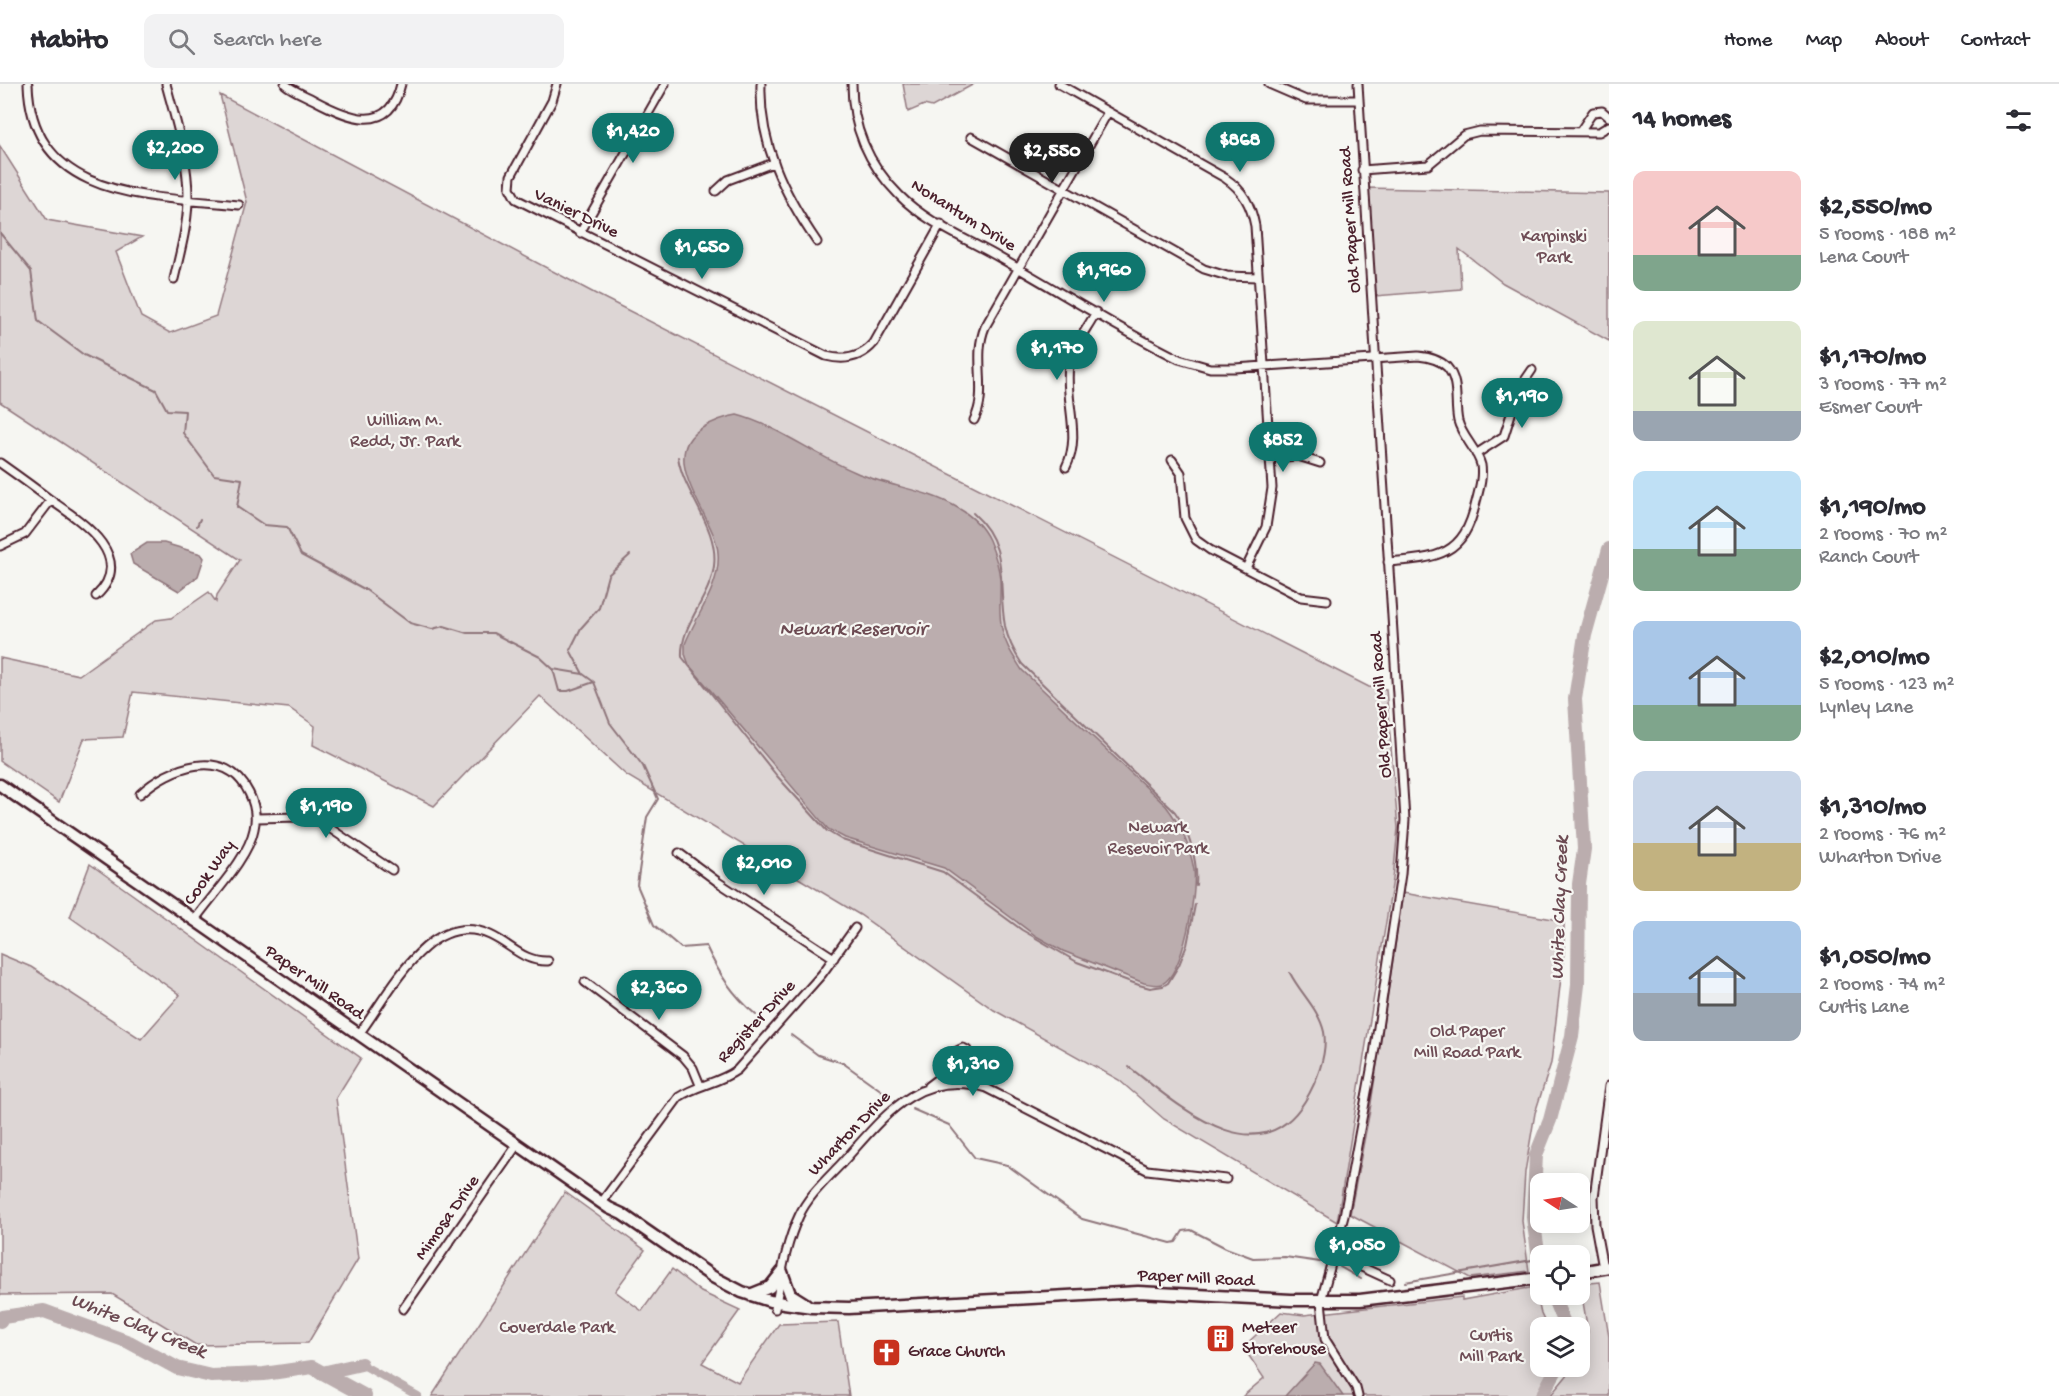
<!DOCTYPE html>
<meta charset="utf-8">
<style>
body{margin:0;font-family:"Gochi Hand",sans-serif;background:#f2f2f3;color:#2b2b33;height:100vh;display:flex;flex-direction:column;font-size:22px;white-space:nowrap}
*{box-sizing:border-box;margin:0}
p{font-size:20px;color:#7c7c81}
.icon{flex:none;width:33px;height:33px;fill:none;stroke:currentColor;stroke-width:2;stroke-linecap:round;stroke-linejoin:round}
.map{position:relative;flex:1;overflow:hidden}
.sheet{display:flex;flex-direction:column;background:#fff;width:450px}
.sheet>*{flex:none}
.needle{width:39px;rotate:282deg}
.fabs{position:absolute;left:1530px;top:1089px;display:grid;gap:12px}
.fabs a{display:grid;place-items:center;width:60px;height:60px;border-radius:12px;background:#fff;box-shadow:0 3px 15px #0003;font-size:30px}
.price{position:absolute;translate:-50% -51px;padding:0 14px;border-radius:21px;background:#0f766e;color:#fff;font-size:20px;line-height:39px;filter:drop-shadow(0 2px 3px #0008)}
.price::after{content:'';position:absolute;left:50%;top:36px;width:18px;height:14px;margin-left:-9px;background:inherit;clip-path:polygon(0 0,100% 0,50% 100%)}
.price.current{background:#222;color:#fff}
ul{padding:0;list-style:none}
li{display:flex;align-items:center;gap:18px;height:150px;padding:0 24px}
li span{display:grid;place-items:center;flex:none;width:168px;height:120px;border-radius:12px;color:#555}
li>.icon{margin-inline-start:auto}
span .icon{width:72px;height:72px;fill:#fffc;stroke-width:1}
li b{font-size:26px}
h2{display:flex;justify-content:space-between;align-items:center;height:72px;padding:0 24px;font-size:26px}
header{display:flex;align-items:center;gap:36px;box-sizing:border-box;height:84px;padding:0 30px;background:#fff;border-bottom:2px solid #e1e1e2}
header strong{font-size:28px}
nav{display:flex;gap:33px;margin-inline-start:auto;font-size:21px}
.search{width:420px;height:54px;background:#f2f2f3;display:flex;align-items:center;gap:15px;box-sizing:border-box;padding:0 21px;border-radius:12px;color:#7c7c81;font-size:22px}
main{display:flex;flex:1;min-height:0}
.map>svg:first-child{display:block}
</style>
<header>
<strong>Habito</strong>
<div class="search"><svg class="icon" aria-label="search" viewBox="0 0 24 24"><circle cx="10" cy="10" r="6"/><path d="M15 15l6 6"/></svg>Search here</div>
<nav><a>Home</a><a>Map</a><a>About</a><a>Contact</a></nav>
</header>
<main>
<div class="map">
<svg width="1609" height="1312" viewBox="0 0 1609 1312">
<rect width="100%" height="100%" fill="#f6f6f2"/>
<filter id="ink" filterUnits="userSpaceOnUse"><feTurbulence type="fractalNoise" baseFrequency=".0167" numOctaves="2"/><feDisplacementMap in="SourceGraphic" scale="12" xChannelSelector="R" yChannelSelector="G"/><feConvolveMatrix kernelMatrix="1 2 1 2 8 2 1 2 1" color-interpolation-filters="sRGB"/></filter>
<g filter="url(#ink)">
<path fill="#ddd6d5" stroke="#947a80" stroke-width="1.5" d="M 903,0 L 974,0 L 932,23 L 924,21 L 908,28 Z
M 220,11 L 596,210 L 1369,603 L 1386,605 L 1398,744 L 1393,795 L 1337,1138 L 1164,1035 L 1119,996 L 994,926 L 860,831 L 626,691 L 540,612 L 434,722 L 313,661 L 315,642 L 289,624 L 133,608 L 123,653 L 84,655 L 59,718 L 0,677 L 0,574 L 79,591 L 156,536 L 171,534 L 209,508 L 216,518 L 217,511 L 240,476 L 0,318 L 0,62 L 47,136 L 142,153 L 116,168 L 141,233 L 170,249 L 216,232 L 247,118 Z
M 1365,104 L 1609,109 L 1609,257 L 1503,199 L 1459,165 L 1461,205 L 1375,212 Z
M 90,780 L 361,974 L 336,1014 L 358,1175 L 308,1259 L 196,1261 L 112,1210 L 0,1211 L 0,870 L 31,883 L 141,955 L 180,911 L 70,833 Z
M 1403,809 L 1564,837 L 1564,868 L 1551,979 L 1535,1029 L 1525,1088 L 1522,1137 L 1529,1187 L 1470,1194 L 1350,1130 L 1370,1026 Z
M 565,1108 L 645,1166 L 615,1207 L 642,1227 L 672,1185 L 701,1208 L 740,1226 L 702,1279 L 738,1298 L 779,1240 L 838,1238 L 849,1312 L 432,1312 Z
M 1600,1198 L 1609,1253 L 1609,1312 L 1550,1312 L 1574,1283 L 1580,1282 L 1580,1268 L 1588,1248 L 1580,1200 Z
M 1535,1203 L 1541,1230 L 1547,1243 L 1540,1244 L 1540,1282 L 1554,1283 L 1552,1296 L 1541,1312 L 1243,1312 L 1264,1294 L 1243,1263 L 1281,1228 L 1304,1231 L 1462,1213 L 1462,1216 Z"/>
<path fill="#bbadae" stroke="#8e747a" stroke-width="1.5" d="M 737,331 C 776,341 816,372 855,388 C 888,403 927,405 958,424 C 972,432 982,441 989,456 C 994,468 999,482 1000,495 C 1001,512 998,529 1002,545 C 1005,561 1014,573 1022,586 L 1166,722 C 1181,741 1190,763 1194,786 C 1197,808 1184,889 1162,900 C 1157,902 1150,900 1144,899 L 1063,867 L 1036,852 L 944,784 L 845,754 L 828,745 L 689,581 L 685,570 L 685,560 C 696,531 721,502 718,469 C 716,433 654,373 702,344 C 714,337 723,333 737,331 Z
M 147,459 L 164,459 L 201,470 L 204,474 L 198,492 L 179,507 L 133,480 L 130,470 Z
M 1315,1279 L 1320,1280 L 1343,1312 L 1285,1312 Z"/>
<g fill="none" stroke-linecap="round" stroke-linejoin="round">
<path stroke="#8e747a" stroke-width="2" d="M 0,149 L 31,187 L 38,237 L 84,271 L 156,306 L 167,326 L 185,327 L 183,349 L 214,391 L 242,395 L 237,423 L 264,441 L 287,443 L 301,471 L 366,506 L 410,539 L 432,545 L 444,542 L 467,549 L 493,549 L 540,573 L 553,585 L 583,590 L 594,598 L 610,639 L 643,682 L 658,715 L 647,733 L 637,801 L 654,841 L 681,864 L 706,862 C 719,890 732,910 756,931
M 678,373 C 684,411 719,443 714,482 C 710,515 680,540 682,573 L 777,692 L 827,747 L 842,756 L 943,788 L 1022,846 L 1077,878 L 1139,901 L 1150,904 L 1163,902 L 1168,899 L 1179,881 L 1187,861 L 1195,821
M 973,429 C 1011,463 997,500 1005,542 C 1008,556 1014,568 1022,580 L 1175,728 C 1189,747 1198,777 1196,801
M 197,442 L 200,435
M 553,585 L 559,607 L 568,607 L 594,598
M 583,590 L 570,566 L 581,544 L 599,524 L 608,491 L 630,471
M 791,951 L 818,971 L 843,979 L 889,1012
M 1129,983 C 1177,1020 1257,1094 1305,1017 C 1316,999 1328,970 1324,948 C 1319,925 1300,909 1290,889
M 912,1025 L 949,1041 L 975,1074 L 1007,1081 L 1082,1135 L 1171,1159 L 1176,1158 L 1183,1147 L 1191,1146 L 1226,1164 L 1253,1174 L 1285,1173 L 1320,1178
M 1340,1183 L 1361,1195
M 1405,1198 L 1538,1175"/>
<path stroke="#bbadae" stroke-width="8" d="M 361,1280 L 418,1312"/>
<path stroke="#bbadae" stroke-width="14" d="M 1540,1182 L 1533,1133 L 1536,1071 L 1550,1036 L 1572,952 L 1578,901 L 1579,800 L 1584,765 L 1575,615 L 1585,551 L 1609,465
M 1552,1210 L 1566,1244
M 0,1237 L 3,1233 L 44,1227 L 129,1258 L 177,1284 L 211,1292 L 264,1290 L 312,1283 L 365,1312
M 322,1289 L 361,1280
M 1542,1312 L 1558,1282"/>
<defs>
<path id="street" d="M 28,0 C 32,117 152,112 239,121
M 166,0 C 176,38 189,78 188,118 C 187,144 180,169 174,195
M 285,0 C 293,7 305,11 314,16 C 346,33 389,53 401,0
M 557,0 L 552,17 L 511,92 L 510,104 L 516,115 L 826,272 C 845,277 861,274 874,259 L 941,140
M 761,0 C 759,60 784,110 817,158
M 852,0 C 852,43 868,80 899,111 C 925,138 967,155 1000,174 C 1059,207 1118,245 1179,275 L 1210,284 L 1235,284 L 1418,272 C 1429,273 1439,275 1447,283 C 1460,298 1454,319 1458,337 C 1462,353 1477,365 1481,381 C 1483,394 1479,406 1476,418 C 1464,472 1438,474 1388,478
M 1059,0 L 1225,94 C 1243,106 1251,121 1255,142 L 1272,404 L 1266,443 L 1246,484
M 1269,0 L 1306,16 L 1359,16
M 1581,46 L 1593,28 L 1602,27 L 1609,33
M 971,53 L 1204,185 L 1227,192 L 1258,193
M 1362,86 L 1428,81 L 1464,51 L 1480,47 L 1599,48 L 1609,42
M 716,107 L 728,96 L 773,79
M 580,149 L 665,0
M 974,336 C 989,308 972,274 985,243 L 1108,28
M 1476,370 L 1504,352 L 1519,305 L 1532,286
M 1270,374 L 1298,372 L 1320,379
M 1172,376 L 1181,389 L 1185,434 L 1196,456 L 1210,466 L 1301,513 L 1327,516
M 0,379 C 17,391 35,404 52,417 C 81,437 137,473 96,512
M 1066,383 C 1082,352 1064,315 1069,282 C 1072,263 1087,245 1096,228
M 0,462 L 25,450 L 51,416
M 140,710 C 169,683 226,661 249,709 C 255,721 257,732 254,745 C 248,775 212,811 194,837
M 256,734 L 300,733 L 319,737 L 392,786
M 679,769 L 718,798 L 834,874
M 585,898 L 683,972 L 693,984 L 700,1001
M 359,950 C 389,911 429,823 490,851 C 512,861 523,878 548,877
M 928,1002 L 940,993 L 957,967 L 963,964 L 967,966 L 968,973 L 951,999
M 601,1119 L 679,1013 C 697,1001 719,999 737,986 L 822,890 L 855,844
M 1333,1170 L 1390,1196
M 1603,1184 L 1595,1141 L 1594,1113 L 1609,1002
M 403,1225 L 517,1061
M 775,1225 C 781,1194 785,1161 799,1132 C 808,1112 827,1095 842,1079 C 883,1034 917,984 986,1004 L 1147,1086 L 1226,1095
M 1358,1312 L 1356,1304 L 1325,1255 L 1321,1217 L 1344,1132 L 1374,970 L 1401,790 L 1405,736 L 1358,0"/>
<path id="primary" d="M 0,701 L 609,1124 L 622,1130 L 713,1193 L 742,1208 L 770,1217 L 812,1223 L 849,1224 L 1138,1208 L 1291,1216 L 1360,1216 L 1540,1194
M 782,1188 L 790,1210 L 806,1220
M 1580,1188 L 1609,1183
M 750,1211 L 770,1203 L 782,1188"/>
</defs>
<use href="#street" stroke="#4a1f2b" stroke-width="11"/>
<use href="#primary" stroke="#4a1f2b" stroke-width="15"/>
<use href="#street" stroke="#f6f6f2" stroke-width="7"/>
<use href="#primary" stroke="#f6f6f2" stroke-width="10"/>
</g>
</g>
<defs>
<symbol id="building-square" viewBox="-11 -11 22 22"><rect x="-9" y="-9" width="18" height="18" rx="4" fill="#c8321e" stroke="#f6f6f2"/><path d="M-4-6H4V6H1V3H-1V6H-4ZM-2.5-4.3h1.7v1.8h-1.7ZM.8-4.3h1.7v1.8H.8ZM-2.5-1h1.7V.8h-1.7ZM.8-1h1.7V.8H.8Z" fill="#fff"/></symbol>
<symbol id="church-square" viewBox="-11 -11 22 22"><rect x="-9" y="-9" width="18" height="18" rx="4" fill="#c8321e" stroke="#f6f6f2"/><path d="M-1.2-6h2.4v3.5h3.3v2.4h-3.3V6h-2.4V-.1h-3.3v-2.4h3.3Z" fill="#fff"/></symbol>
</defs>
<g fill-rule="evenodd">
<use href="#building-square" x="1204" y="1238" width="33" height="33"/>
<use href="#church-square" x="870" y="1252" width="33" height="33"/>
</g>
<g text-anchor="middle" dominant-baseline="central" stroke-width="4.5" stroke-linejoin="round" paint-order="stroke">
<g font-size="18" fill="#4a1f2b" stroke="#f6f6f2">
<text transform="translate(576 130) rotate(26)">Vanier Drive</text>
<text transform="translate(963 132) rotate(32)">Nonantum Drive</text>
<text transform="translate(1351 136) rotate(-94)">Old Paper Mill Road</text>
<text transform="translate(1382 621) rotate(-94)">Old Paper Mill Road</text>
<text transform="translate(210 789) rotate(-55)">Cook Way</text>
<text transform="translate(314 899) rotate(35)">Paper Mill Road</text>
<text transform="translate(757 938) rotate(-47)">Register Drive</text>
<text transform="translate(850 1050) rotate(-46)">Wharton Drive</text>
<text transform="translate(448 1134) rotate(-55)">Mimosa Drive</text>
<text transform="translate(1196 1195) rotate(3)">Paper Mill Road</text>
</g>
<g font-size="18" fill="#6f4d56" stroke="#f6f6f2">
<text x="1554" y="153">Karpinski<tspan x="1554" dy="21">Park</tspan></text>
<text x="405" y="337">William M.<tspan x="405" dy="21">Redd, Jr. Park</tspan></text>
<text x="1158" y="744">Newark<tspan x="1158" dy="21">Resevoir Park</tspan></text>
<text x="1467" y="948">Old Paper<tspan x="1467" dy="21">Mill Road Park</tspan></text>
<text x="557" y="1244">Coverdale Park</text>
<text x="1491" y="1252">Curtis<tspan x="1491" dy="21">Mill Park</tspan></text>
</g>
<g font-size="18" fill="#4a1f2b" stroke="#f6f6f2" text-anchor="start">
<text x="1242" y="1244">Meteer<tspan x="1242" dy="21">Storehouse</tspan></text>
<text x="908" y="1268">Grace Church</text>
</g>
<g font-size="20" font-style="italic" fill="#6c4a52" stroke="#f6f6f2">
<text x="853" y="546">Newark Reservoir</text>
<text transform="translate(1561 824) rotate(-88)">White Clay Creek</text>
<text transform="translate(138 1243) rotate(22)">White Clay Creek</text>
</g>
</g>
</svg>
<div class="fabs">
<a><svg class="needle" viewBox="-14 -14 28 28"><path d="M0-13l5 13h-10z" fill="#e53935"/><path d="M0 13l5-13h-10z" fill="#7c7c81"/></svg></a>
<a><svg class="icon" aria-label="locate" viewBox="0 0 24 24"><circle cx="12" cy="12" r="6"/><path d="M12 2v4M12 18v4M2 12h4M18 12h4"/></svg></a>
<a><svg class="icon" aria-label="layers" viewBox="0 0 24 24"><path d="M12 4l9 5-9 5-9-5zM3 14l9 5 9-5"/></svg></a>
</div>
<b class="price" style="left:633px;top:80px">$1,420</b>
<b class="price" style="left:1240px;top:89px">$868</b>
<b class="price" style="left:175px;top:97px">$2,200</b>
<b class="price current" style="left:1052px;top:100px">$2,550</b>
<b class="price" style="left:702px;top:196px">$1,650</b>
<b class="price" style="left:1104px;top:219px">$1,960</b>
<b class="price" style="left:1057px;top:297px">$1,170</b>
<b class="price" style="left:1522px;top:345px">$1,190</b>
<b class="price" style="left:1283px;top:389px">$852</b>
<b class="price" style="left:326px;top:755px">$1,190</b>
<b class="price" style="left:764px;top:812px">$2,010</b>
<b class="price" style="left:659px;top:937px">$2,360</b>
<b class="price" style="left:973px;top:1013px">$1,310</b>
<b class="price" style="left:1357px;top:1194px">$1,050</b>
</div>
<section class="sheet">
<h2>14 homes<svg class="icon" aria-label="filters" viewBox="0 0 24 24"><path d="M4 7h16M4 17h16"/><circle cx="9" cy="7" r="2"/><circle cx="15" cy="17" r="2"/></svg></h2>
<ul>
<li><span style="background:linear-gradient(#f6c9c9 70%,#7fa58c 0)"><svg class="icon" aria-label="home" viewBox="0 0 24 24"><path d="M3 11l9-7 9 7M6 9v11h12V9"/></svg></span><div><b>$2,550/mo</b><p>5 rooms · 188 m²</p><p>Lena Court</p></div></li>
<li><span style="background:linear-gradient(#dfe7d0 75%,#9aa5b1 0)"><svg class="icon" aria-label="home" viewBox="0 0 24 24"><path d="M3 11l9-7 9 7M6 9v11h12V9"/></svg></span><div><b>$1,170/mo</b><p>3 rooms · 77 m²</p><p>Esmer Court</p></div></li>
<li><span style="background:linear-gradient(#bfe0f5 65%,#7fa58c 0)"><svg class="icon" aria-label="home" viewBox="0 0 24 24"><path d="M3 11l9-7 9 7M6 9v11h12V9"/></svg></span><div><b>$1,190/mo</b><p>2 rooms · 70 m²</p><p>Ranch Court</p></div></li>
<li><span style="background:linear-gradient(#a9c7e8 70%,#7fa58c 0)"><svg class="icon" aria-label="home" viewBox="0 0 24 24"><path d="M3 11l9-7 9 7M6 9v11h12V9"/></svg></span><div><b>$2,010/mo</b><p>5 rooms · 123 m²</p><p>Lynley Lane</p></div></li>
<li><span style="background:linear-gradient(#c9d6e8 60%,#c2b280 0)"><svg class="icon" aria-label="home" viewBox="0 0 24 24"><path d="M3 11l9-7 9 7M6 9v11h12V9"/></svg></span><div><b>$1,310/mo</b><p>2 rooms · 76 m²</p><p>Wharton Drive</p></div></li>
<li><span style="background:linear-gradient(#a9c7e8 60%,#9aa5b1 0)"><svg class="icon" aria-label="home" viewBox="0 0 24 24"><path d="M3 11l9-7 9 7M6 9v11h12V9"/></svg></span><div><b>$1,050/mo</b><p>2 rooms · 74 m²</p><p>Curtis Lane</p></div></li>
</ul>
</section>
</main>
